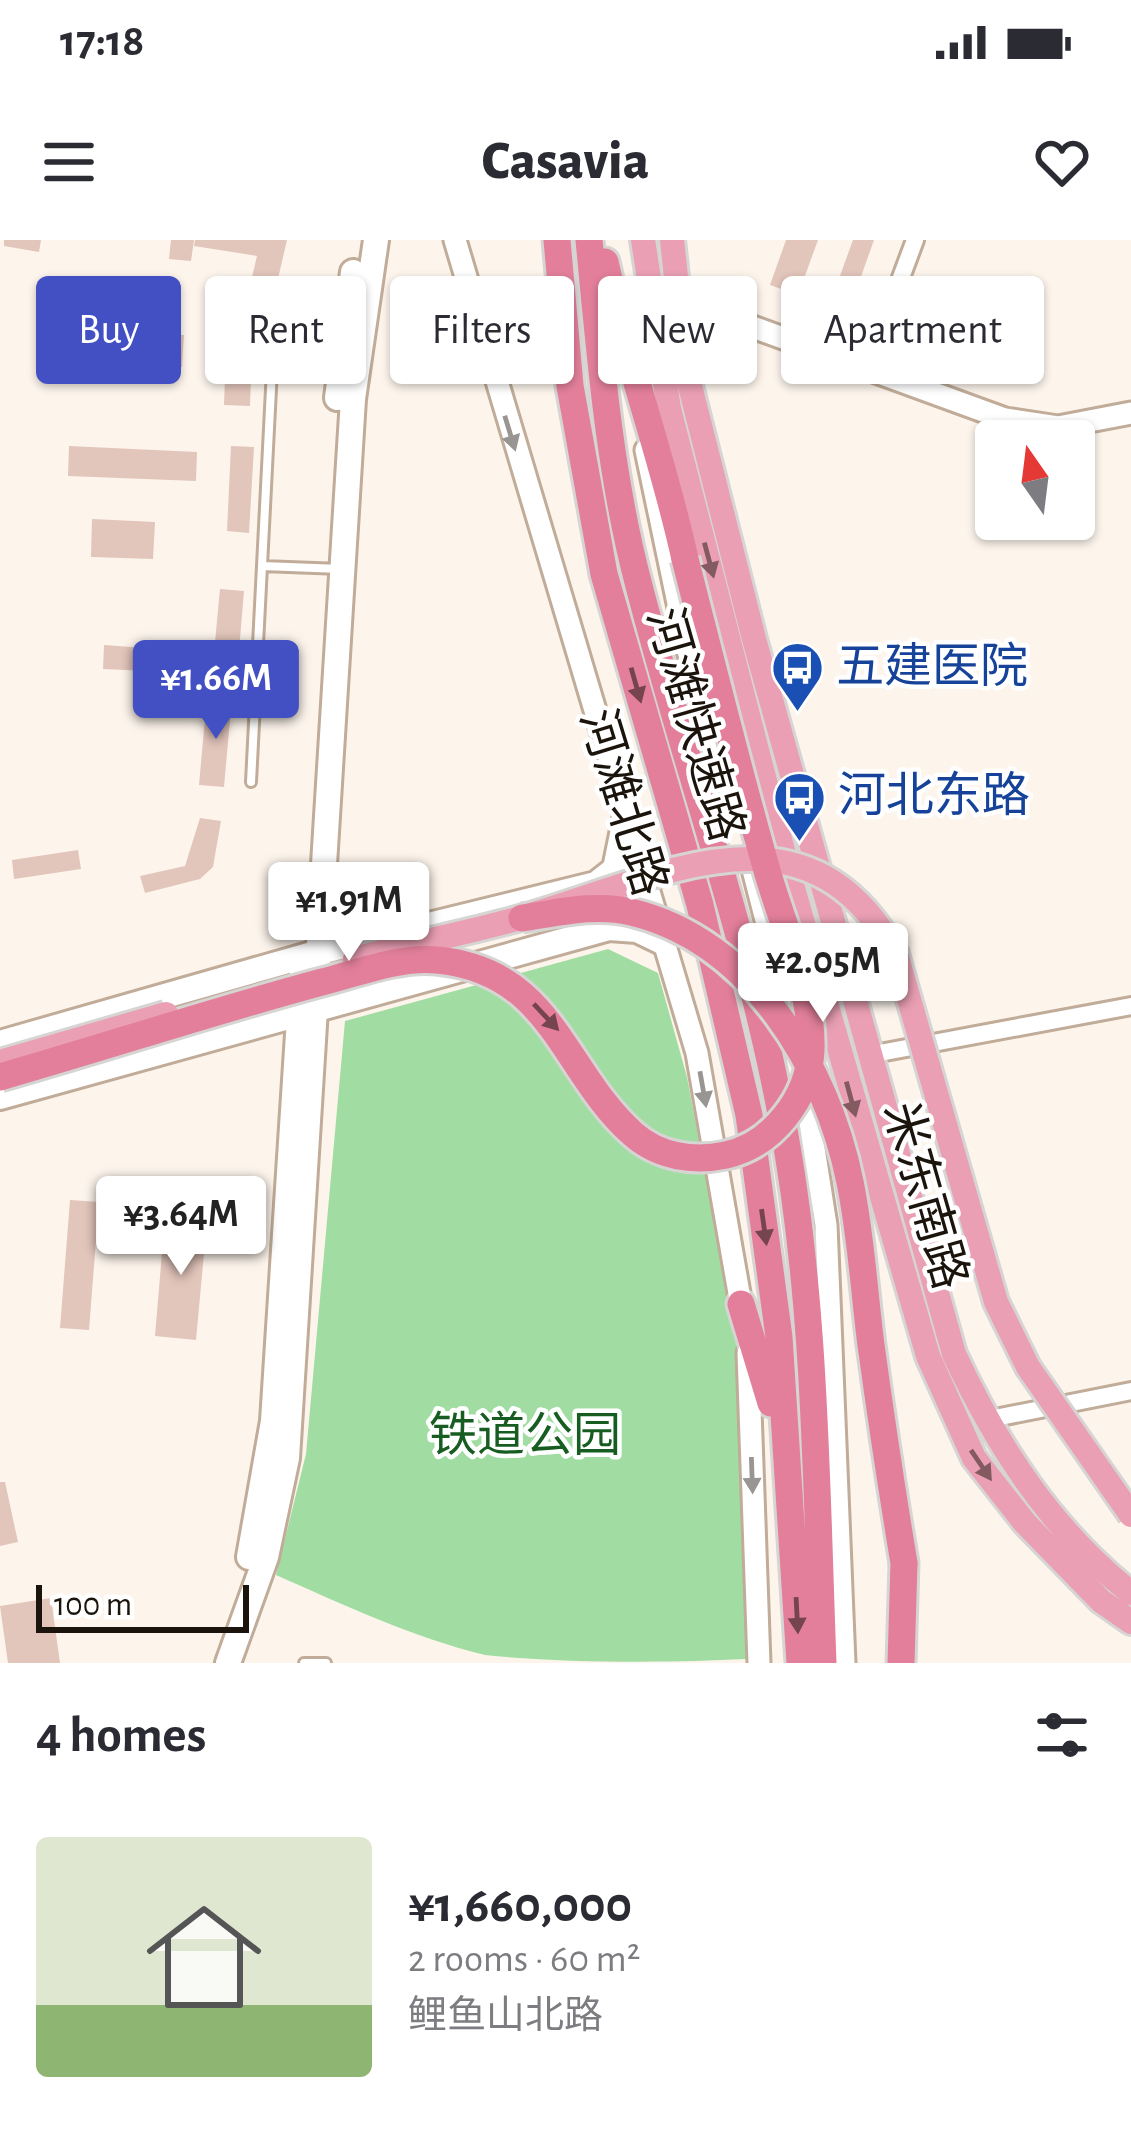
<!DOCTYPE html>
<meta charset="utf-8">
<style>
body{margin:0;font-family:"Alegreya Sans","Noto Sans SC",sans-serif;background:#f2f2f3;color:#2b2b33;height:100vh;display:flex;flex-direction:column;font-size:45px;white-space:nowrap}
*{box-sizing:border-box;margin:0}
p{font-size:39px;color:#7c7c81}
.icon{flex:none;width:66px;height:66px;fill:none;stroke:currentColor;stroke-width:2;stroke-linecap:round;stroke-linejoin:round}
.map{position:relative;height:1423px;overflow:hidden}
.side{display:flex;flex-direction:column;background:#fff;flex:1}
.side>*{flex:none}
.top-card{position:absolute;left:36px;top:36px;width:1059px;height:108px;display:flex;gap:24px}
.needle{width:78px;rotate:346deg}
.fabs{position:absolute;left:975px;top:180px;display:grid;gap:24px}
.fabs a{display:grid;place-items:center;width:120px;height:120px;border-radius:12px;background:#fff;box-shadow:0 3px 9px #0004;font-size:60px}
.scale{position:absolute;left:36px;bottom:30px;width:213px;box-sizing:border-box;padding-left:12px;border:6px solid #1b140d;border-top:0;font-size:33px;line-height:42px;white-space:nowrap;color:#1b140d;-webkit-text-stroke:9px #fff;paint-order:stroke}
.price{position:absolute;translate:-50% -102px;padding:0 27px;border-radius:12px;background:#fff;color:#222;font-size:39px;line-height:78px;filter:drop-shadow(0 3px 6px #0008)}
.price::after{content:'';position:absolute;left:50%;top:72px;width:36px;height:27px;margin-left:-18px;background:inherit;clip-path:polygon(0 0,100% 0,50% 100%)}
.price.on{background:#4350c4;color:#fff}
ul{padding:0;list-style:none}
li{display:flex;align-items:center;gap:36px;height:300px;padding:0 36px}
li span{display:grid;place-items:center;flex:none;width:336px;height:240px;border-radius:12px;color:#555}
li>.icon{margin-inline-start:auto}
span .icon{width:144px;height:144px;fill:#fffc;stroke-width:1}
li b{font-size:51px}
h2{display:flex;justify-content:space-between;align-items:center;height:144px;padding:0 36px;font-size:51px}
.chip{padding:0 42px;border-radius:12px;background:#fff;box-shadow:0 3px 9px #0004;font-size:42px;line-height:108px}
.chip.on{background:#4350c4;color:#fff}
.status{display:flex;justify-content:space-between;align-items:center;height:84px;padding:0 60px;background:#fff;direction:ltr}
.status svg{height:33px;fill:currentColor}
header{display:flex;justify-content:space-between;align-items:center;height:156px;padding:0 36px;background:#fff;font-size:54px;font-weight:800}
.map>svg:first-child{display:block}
</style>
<div class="status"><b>17:18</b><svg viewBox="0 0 49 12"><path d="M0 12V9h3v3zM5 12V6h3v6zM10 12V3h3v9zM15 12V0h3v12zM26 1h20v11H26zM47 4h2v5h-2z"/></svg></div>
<header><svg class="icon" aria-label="menu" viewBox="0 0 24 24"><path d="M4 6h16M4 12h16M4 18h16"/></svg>Casavia<svg class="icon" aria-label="heart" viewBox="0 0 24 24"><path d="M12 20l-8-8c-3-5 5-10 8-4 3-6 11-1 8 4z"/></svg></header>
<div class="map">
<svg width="1131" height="1423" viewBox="0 0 1131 1423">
<rect width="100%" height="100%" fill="#fdf5ec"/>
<path fill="#a1dda2" d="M 608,709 L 658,733 L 687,837 L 739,1112 L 746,1419 C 669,1423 560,1423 485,1415 C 412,1397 344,1365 276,1335 L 306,1214 L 345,781 Z"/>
<path fill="#e2c5bb" d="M 4,0 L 41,0 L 39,12 L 4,6 Z
M 171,0 L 194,0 L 191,21 L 169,19 Z
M 195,0 L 287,0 L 277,43 L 252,37 L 257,16 L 194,6 Z
M 786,0 L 818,0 L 798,55 L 770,45 Z
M 853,0 L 874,0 L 848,73 L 829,66 Z
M 227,78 L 253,79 L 250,166 L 224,165 Z
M 50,88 L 184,95 L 182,127 L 48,120 Z
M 69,206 L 197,212 L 196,241 L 68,236 Z
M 231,206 L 254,207 L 249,293 L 227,291 Z
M 92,279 L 155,282 L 153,319 L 91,317 Z
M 220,349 L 244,351 L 237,435 L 103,429 L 104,405 L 214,413 Z
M 207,456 L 232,458 L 224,547 L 199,545 Z
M 200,578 L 221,581 L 213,627 L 200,639 L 145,653 L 140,636 L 185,626 Z
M 78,610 L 81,629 L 14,639 L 12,620 Z
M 70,960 L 99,962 L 89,1090 L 60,1088 Z
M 165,977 L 207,981 L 196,1100 L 155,1096 Z
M 0,1242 L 5,1242 L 18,1302 L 0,1306 Z
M 51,1358 L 60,1423 L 8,1423 L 0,1366 Z"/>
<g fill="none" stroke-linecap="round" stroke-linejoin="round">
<defs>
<path id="service" d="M 274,90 L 262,326 L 341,329
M 251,542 L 262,326
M 304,1423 L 326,1423"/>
<path id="minor" d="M 867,129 L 915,0
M 869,815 L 1131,766
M 985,1180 L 1131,1151"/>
<path id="tertiary" d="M 455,0 L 697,813 L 743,1076
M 676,59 L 1005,179 L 1058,187 L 1131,173
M 646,210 L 688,411 L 738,575
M 751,622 L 797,801
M 804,844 L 826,985 L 844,1423
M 748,1113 L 759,1423"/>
<path id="secondary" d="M 337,158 L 353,32
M 0,803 L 319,712 L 596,644 L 615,629 L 626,575
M 0,857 L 609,688 L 637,690 L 664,703
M 249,1317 L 273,1181 L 302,732
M 228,1423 L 266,1317 L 287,1218 L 353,159 L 376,0"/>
<path id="primary" d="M 643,0 L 669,169 L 790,638 L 928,1116 L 974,1218 L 1025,1283 L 1101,1361 L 1131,1382
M 672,0 L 686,130 L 754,399 L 954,1114 C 996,1204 1051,1290 1131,1353"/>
<path id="trunk" d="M 557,0 L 570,146 L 604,334 L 700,665 L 749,875 L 779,1097 L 800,1423
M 589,0 C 600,114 609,231 638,342 C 684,522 748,696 782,879 C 816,1058 816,1241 823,1423
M 605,22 C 627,122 663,218 685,319
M 741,1064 L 771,1163
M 901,1423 L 904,1323"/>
</defs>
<use href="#service" stroke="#c0ac98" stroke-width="14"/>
<use href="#minor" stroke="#c0ac98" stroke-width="22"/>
<use href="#tertiary" stroke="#c0ac98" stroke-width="27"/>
<use href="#secondary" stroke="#c0ac98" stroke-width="30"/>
<use href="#primary" stroke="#d6d5d3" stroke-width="30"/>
<use href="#trunk" stroke="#d6d5d3" stroke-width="33"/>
<use href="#service" stroke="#fff" stroke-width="8"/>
<use href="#minor" stroke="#fff" stroke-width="16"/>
<use href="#tertiary" stroke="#fff" stroke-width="21"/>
<use href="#secondary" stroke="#fff" stroke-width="24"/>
<use href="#primary" stroke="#ea9fb4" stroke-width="24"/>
<use href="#trunk" stroke="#e37f9b" stroke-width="27"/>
<defs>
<path id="primary-bridge" d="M 355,719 C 411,703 468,693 524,677 C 660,638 807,552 896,714 L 996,1062 L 1028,1127 L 1131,1275
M 0,822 L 166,774"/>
<path id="trunk-bridge" d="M 522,678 C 557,673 596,663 631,672 C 752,701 827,827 850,942 C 861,995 864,1051 871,1105 C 881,1178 892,1251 904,1323
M 0,837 C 108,806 214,771 322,742 C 357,733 401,716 437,720 C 553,731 562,831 633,894 C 659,917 694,922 726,915 C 772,905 809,858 811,810 C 813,753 784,689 768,634 C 738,530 712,424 685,319"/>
</defs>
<use href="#primary-bridge" stroke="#d6d5d3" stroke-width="30" stroke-linecap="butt"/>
<use href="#trunk-bridge" stroke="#d6d5d3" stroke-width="33" stroke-linecap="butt"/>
<use href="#primary-bridge" stroke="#ea9fb4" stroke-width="24"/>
<use href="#trunk-bridge" stroke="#e37f9b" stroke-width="27"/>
</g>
<defs><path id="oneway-solid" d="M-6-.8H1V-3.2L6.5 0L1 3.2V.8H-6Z" transform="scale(3)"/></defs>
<g fill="#989592">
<use href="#oneway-solid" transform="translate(510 193) rotate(73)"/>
<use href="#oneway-solid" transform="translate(703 849) rotate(80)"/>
<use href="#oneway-solid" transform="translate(752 1235) rotate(88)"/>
</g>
<g fill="#825a60">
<use href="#oneway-solid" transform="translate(709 320) rotate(75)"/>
<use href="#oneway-solid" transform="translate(851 859) rotate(75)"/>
<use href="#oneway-solid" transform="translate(981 1225) rotate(56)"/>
</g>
<g fill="#75444d">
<use href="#oneway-solid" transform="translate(636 445) rotate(74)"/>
<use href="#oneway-solid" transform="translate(546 777) rotate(47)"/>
<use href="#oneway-solid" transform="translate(764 987) rotate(82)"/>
<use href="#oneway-solid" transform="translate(797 1375) rotate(87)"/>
</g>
<defs>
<symbol id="bus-pin" viewBox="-11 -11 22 30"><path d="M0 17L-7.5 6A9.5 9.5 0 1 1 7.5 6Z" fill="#1a4fb4" stroke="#fff"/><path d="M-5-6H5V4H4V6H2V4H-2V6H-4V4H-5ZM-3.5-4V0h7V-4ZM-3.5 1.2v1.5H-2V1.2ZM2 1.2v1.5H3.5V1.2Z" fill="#fff"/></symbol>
</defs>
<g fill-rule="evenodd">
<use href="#bus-pin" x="768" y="398" width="59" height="81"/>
<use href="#bus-pin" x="770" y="528" width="59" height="81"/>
</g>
<g text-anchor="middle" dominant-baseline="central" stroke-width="9" stroke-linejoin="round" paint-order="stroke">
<g font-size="48" fill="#164399" stroke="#fff" text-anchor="start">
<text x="836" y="428">五建医院</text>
<text x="838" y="557">河北东路</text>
</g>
<g font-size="48" fill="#1b140d" stroke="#fff">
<text transform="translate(694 485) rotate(74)">河滩快速路</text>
<text transform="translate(622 563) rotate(73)">河滩北路</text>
<text transform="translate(924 956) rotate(74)">米东南路</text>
</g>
<g font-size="48" fill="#175c20" stroke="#fff">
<text x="525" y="1197">铁道公园</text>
</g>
</g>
</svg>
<div class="fabs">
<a><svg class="needle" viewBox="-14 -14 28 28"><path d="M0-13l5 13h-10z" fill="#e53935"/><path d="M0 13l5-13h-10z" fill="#7c7c81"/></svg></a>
</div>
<div class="scale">100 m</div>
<b class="price on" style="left:216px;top:502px">¥1.66M</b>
<b class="price" style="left:349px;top:724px">¥1.91M</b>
<b class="price" style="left:823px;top:785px">¥2.05M</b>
<b class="price" style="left:181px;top:1038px">¥3.64M</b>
<div class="top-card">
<a class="chip on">Buy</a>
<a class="chip">Rent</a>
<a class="chip">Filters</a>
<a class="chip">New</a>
<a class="chip">Apartment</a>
</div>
</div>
<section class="side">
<h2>4 homes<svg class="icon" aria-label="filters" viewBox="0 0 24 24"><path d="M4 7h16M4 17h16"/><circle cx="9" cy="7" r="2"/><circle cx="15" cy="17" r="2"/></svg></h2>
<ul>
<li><span style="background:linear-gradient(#dfe7d0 70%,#8fb573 0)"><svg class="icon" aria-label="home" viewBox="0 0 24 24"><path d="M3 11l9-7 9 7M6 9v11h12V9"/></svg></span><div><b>¥1,660,000</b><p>2 rooms · 60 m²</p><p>鲤鱼山北路</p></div></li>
</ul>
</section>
